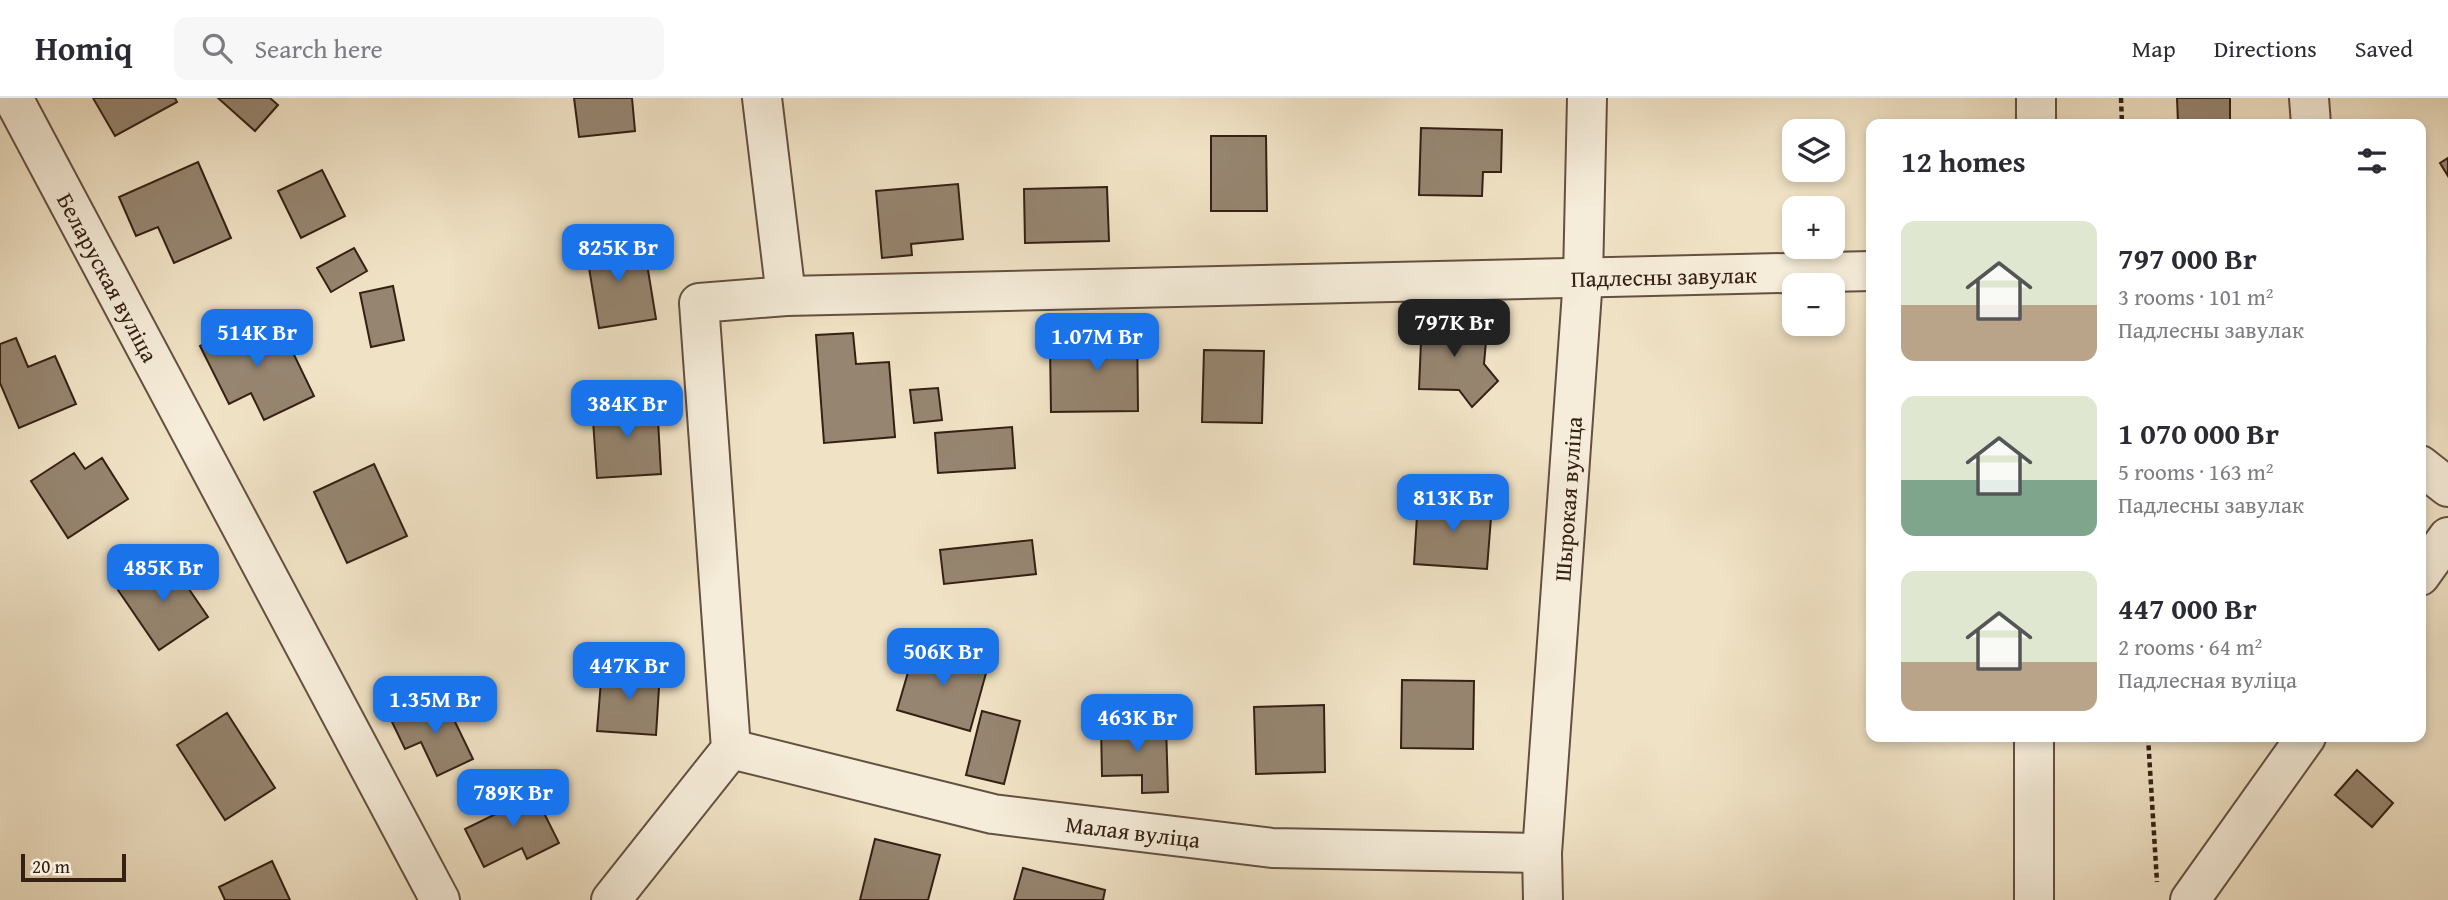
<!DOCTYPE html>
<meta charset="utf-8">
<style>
body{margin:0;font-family:"Gentium Book Plus",serif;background:#f7f7f7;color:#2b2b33;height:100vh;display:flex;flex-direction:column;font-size:26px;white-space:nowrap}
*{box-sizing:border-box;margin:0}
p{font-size:23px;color:#7c7c81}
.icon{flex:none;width:38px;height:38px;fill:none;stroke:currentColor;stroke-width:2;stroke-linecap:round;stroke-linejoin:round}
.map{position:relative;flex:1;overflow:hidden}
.side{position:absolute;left:1866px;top:21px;width:560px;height:623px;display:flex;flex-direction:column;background:#fff;border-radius:14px;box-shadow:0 4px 10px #0003}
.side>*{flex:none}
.controls{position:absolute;left:1782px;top:21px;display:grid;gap:14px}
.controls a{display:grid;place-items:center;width:63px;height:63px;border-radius:14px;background:#fff;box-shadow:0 4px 10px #0003;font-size:35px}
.scale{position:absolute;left:21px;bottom:18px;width:105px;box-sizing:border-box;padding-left:7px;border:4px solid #352014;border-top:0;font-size:19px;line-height:24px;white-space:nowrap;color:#352014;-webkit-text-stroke:5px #f5ecd9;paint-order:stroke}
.price{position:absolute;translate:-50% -60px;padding:0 16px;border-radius:14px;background:#1a73e8;color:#fff;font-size:23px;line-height:46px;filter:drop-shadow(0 2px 4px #0008)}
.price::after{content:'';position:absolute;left:50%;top:42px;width:21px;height:16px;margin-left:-10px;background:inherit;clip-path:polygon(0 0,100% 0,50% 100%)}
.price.on{background:#222;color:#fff}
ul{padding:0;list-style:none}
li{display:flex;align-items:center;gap:21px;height:175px;padding:0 35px}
li span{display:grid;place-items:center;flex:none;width:196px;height:140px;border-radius:14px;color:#555}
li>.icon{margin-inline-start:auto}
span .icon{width:84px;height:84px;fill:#fffc;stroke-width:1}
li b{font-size:30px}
h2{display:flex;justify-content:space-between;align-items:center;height:84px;padding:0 35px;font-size:30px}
header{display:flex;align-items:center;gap:42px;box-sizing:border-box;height:98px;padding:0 35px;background:#fff;border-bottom:2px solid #e1e1e2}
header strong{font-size:33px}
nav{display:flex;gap:38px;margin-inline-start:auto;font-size:24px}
.search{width:490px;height:63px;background:#f7f7f7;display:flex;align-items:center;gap:18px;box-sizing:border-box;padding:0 24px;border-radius:14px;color:#7c7c81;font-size:26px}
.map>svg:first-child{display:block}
</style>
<header>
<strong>Homiq</strong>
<div class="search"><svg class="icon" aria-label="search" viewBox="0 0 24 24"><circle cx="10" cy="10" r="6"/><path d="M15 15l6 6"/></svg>Search here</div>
<nav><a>Map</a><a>Directions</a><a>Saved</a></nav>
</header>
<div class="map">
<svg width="2448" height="802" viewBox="0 0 2448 802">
<rect width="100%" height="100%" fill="#f0e2c5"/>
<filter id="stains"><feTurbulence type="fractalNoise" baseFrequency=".00286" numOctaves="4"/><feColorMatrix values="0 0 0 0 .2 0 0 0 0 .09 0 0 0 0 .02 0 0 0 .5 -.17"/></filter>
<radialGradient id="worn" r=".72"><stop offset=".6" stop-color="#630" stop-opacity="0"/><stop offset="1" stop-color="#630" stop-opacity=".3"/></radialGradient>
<path fill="#968570" stroke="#352014" stroke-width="2" d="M 93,0 L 175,0 L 177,4 L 115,38 Z
M 218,0 L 270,0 L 278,7 L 255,33 Z
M 574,0 L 632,0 L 635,33 L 579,39 Z
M 2177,0 L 2230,0 L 2230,24 L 2178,25 Z
M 1421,30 L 1502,32 L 1501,74 L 1483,74 L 1482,98 L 1419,97 Z
M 1211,38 L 1266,38 L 1267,113 L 1211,113 Z
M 2448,60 L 2448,78 L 2440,65 Z
M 198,64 L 231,140 L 174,165 L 158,129 L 136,138 L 119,99 Z
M 322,72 L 345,118 L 301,140 L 278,93 Z
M 958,86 L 963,141 L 911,146 L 912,157 L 882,160 L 876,93 Z
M 1107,89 L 1109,143 L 1025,145 L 1024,91 Z
M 614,135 L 618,164 L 646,160 L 656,221 L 599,230 L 584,140 Z
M 354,150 L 367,173 L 331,194 L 317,170 Z
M 393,188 L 404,242 L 371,249 L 360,195 Z
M 255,220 L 267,244 L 284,236 L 314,298 L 264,322 L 251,295 L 229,306 L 200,248 Z
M 1422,220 L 1453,220 L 1454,230 L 1487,232 L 1484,266 L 1498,283 L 1472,309 L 1459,292 L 1419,291 Z
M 1104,224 L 1137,224 L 1138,313 L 1051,314 L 1050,248 L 1105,247 Z
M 853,235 L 856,266 L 889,264 L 895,339 L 824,345 L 816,237 Z
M 16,240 L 28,269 L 55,258 L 76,306 L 19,330 L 0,285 L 0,246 Z
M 1204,252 L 1264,253 L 1262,325 L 1202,324 Z
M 938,290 L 942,322 L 914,325 L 910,292 Z
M 657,304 L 661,376 L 597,380 L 592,308 Z
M 1012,329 L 1015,370 L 938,375 L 935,335 Z
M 74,355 L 85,371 L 102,360 L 128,401 L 68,440 L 31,383 Z
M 374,366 L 407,438 L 347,465 L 314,394 Z
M 1418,402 L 1492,407 L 1487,471 L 1414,466 Z
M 1032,442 L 1036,476 L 944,486 L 940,452 Z
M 167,459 L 208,519 L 159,552 L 118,492 Z
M 916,547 L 988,568 L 970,633 L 897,612 Z
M 602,570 L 660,574 L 656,637 L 597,633 Z
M 1402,582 L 1474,583 L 1473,651 L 1401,650 Z
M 443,599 L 473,661 L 437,678 L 421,644 L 405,651 L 392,624 Z
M 1324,607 L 1325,674 L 1256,676 L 1254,609 Z
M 982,613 L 1020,623 L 1004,686 L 966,677 Z
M 227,615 L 275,690 L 225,722 L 177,647 Z
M 1166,627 L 1168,694 L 1142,695 L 1142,677 L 1102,678 L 1101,628 Z
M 2357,672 L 2393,705 L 2372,729 L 2335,697 Z
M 530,687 L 559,745 L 527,761 L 522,750 L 484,769 L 465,731 L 500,714 L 496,704 Z
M 875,741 L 940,757 L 928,802 L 860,802 Z
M 272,763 L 290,802 L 225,802 L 219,789 Z
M 1023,770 L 1105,792 L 1103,802 L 1014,802 Z"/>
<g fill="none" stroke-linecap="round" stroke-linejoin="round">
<defs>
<g id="minor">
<path id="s1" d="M 13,0 L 440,802"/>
<path d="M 2309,0 L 2311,26"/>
<path d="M 2036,26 L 2036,0"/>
<path id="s2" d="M 786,198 L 1871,173"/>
<path d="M 2420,367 L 2448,389"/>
<path d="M 2420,478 L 2448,439"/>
<path id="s3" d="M 731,651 L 993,716 L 1272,750 L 1542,755"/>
<path d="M 611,802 L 731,651 L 699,205 L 786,198 L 762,0"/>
<path id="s4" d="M 1543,802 L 1542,755 L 1583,180 L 1587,0"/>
<path d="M 2034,802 L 2034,639"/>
<path d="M 2190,802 L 2306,639"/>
</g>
</defs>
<use href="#minor" stroke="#645040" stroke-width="42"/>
<path stroke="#352014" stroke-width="4.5" stroke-dasharray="5 3.5" stroke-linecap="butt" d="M 2121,0 L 2122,26
M 2148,639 L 2157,784"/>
<use href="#minor" stroke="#f5ecd9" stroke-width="38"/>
</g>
<g text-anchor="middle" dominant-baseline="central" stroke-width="6" stroke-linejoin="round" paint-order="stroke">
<g font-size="23" fill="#352014" stroke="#f5ecd9">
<text stroke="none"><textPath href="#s2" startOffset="878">Падлесны завулак</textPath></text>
<text stroke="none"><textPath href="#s1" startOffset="203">Беларуская вуліца</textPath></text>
<text stroke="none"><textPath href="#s4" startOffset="402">Шырокая вуліца</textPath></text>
<text stroke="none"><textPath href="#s3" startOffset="411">Малая вуліца</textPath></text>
</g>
</g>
<rect width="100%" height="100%" filter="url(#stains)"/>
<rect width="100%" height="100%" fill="url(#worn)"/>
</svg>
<div class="controls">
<a><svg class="icon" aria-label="layers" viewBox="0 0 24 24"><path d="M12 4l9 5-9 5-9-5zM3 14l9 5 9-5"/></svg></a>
<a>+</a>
<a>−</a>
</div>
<div class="scale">20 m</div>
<b class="price" style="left:618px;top:186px">825K Br</b>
<b class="price on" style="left:1454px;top:261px">797K Br</b>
<b class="price" style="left:257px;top:271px">514K Br</b>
<b class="price" style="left:1097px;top:275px">1.07M Br</b>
<b class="price" style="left:627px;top:342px">384K Br</b>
<b class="price" style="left:1453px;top:436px">813K Br</b>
<b class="price" style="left:163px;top:506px">485K Br</b>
<b class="price" style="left:943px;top:590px">506K Br</b>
<b class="price" style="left:629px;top:604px">447K Br</b>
<b class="price" style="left:435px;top:638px">1.35M Br</b>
<b class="price" style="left:1137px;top:656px">463K Br</b>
<b class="price" style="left:513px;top:731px">789K Br</b>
<section class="side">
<h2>12 homes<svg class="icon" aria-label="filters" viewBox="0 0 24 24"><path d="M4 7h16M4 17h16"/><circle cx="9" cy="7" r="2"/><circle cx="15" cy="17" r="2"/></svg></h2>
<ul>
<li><span style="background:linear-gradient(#dfe7d0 60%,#b9a48a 0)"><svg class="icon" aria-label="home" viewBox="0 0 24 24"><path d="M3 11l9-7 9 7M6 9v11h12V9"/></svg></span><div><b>797 000 Br</b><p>3 rooms · 101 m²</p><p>Падлесны завулак</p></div></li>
<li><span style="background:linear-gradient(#dfe7d0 60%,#7fa58c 0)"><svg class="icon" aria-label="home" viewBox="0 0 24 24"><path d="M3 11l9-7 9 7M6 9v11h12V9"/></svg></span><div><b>1 070 000 Br</b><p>5 rooms · 163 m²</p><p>Падлесны завулак</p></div></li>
<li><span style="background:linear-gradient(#dfe7d0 65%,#b9a48a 0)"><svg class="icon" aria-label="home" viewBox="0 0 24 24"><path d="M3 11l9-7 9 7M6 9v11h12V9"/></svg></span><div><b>447 000 Br</b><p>2 rooms · 64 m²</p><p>Падлесная вуліца</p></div></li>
</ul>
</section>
</div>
